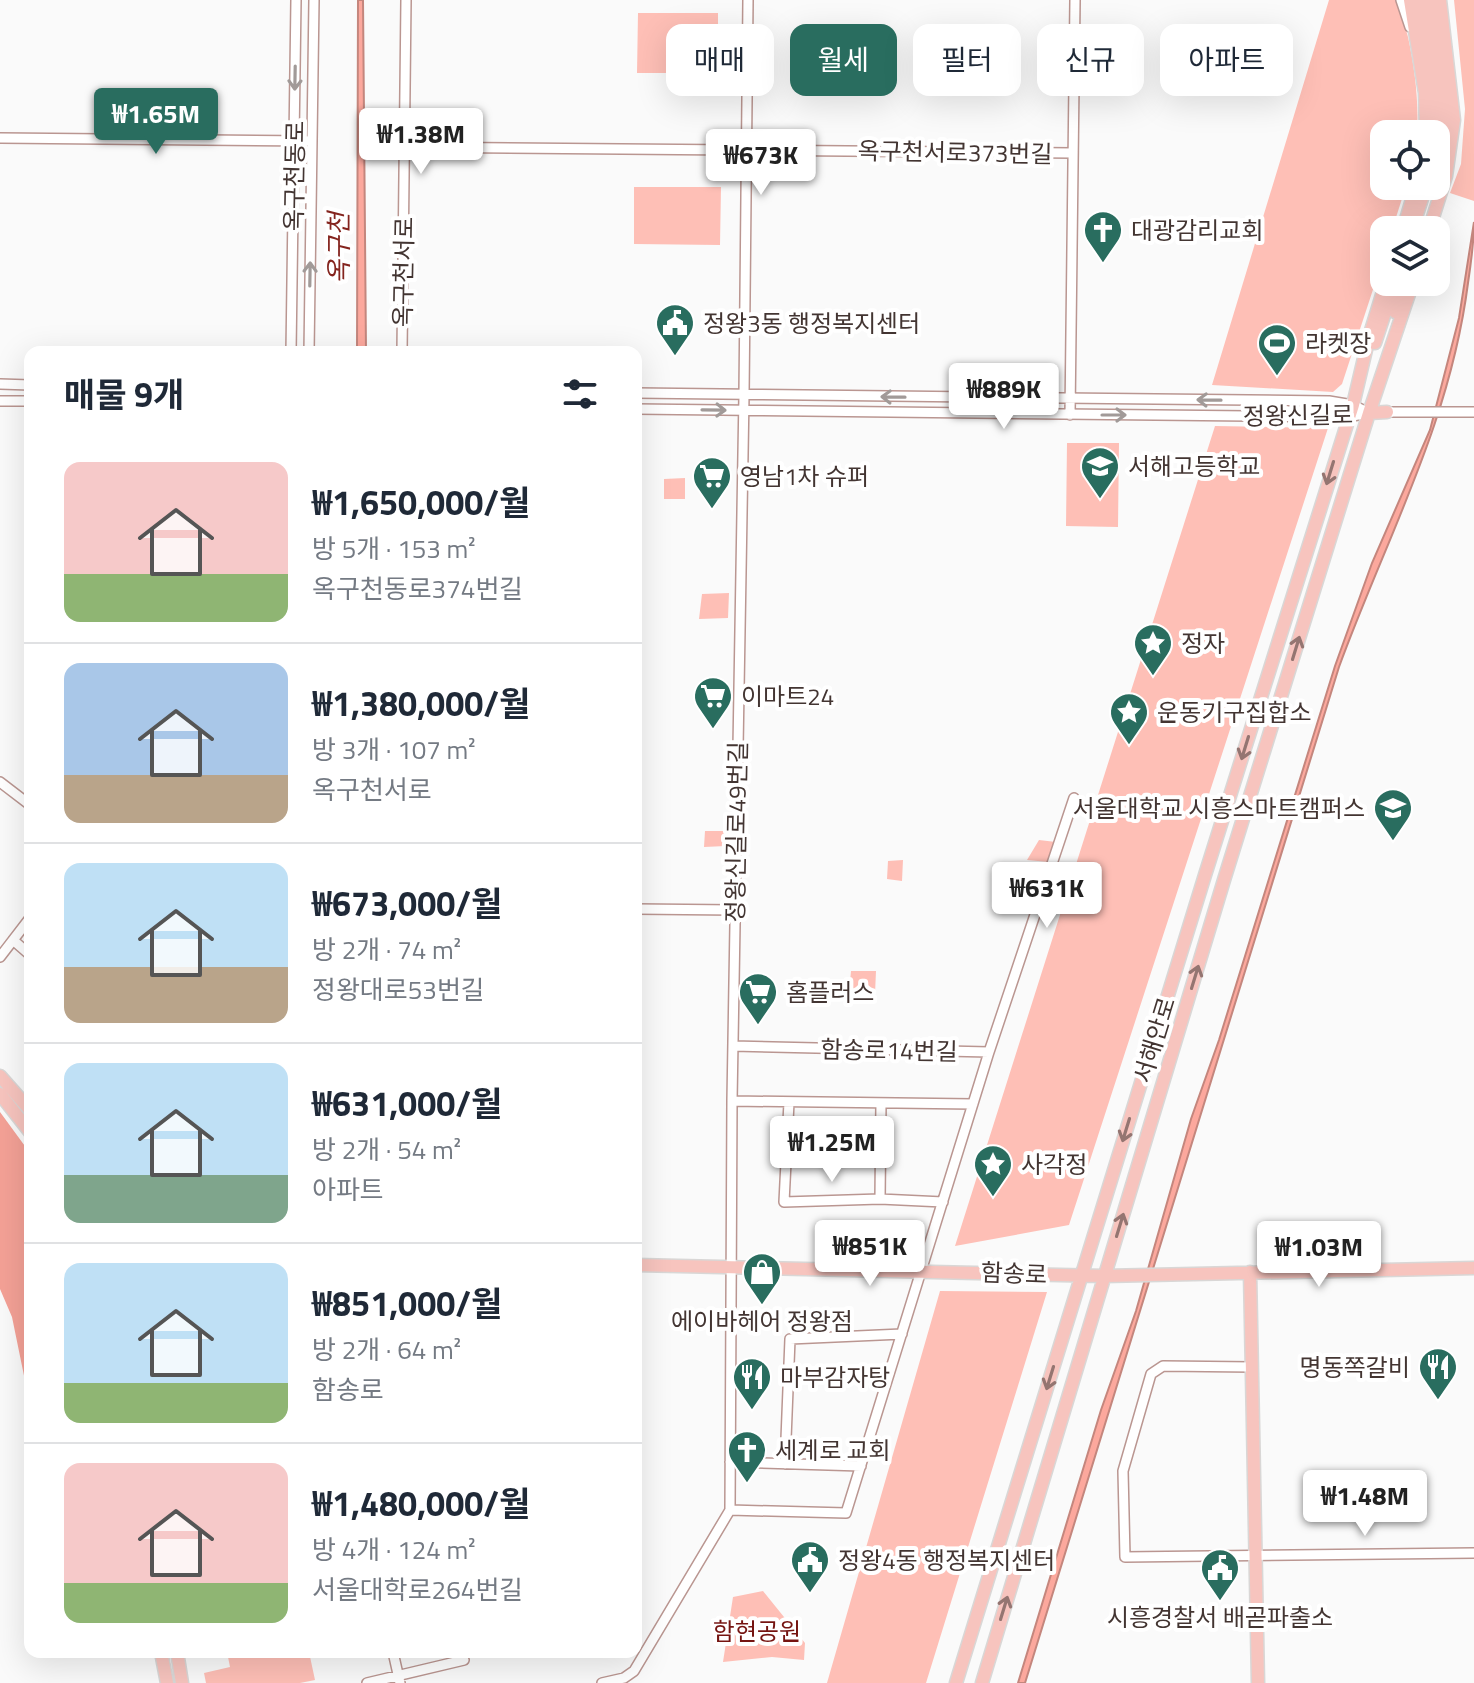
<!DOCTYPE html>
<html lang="ko">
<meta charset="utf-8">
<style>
body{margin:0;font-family:"Titillium Web","Noto Sans KR",sans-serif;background:#f6f6f7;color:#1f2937;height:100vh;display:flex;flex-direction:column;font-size:30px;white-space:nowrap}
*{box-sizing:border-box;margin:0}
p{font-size:26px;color:#747a83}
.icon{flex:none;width:44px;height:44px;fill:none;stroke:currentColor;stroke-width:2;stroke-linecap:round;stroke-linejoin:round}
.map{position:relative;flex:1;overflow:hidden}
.drawer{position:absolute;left:24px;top:346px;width:618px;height:1312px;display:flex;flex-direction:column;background:#fff;border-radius:16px;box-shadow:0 8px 32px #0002}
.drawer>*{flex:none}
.top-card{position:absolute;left:666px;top:24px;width:688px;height:72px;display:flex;gap:16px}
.tools{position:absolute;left:1370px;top:120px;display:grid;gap:16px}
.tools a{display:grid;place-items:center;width:80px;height:80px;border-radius:16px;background:#fff;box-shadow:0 8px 32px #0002;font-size:40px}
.price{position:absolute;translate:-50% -68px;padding:0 18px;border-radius:8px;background:#fff;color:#222;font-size:26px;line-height:52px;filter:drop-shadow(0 2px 4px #0008)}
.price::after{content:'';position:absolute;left:50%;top:48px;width:24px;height:18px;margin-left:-12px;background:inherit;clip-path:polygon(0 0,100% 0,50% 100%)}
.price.on{background:#296d5f;color:#fff}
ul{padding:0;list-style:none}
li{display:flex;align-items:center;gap:24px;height:200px;padding:0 40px}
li+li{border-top:2px solid #e0e1e3}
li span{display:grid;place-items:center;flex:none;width:224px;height:160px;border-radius:16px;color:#555}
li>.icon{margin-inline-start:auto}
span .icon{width:96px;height:96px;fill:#fffc;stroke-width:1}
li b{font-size:34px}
h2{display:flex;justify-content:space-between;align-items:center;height:96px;padding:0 40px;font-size:34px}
.pill{padding:0 28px;border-radius:16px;background:#fff;box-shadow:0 8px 32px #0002;font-size:28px;line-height:72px}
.pill.on{background:#296d5f;color:#fff}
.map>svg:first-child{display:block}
</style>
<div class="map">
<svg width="1474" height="1683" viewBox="0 0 1474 1683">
<rect width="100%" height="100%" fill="#fafafa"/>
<path fill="#febfb6" d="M 1329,0 L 1396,0 C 1399,13 1405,24 1408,37 C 1415,69 1419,102 1417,134 L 1384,134 L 1384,186 L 1406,186 L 1392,230 L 1384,230 L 1384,256 L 1342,384 L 1333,392 L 1212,385 Z
M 1454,0 L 1474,0 L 1474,201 L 1450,193 L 1461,164 L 1465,109 Z
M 638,13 L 718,13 L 718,73 L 637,73 Z
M 634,187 L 721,187 L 720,245 L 634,244 Z
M 1215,426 L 1328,428 L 1069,1225 L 955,1246 Z
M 1067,443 L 1119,443 L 1118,527 L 1066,526 Z
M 685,478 L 685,499 L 664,499 L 664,479 Z
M 729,593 L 728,618 L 699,619 L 702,594 Z
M 705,831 L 727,831 L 726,846 L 704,847 Z
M 1039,840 L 1056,842 L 1049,862 L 1027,860 Z
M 903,860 L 902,881 L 887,879 L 888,861 Z
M 851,971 L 876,971 L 875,994 L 849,993 Z
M 940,1291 L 1047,1292 L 926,1683 L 827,1683 Z
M 763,1591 L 805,1643 L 804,1660 L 772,1657 L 723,1662 L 733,1597 Z
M 227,1652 L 309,1652 L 315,1680 L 300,1683 L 206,1683 L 204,1673 L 230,1667 Z"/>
<path fill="#f4a196" d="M 0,1112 L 30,1153 L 30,1405 L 12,1317 L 0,1289 Z"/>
<path fill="#fca89d" stroke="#c4867d" stroke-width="2" d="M 358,0 L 363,0 L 366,352 L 357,352 Z
M 1474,222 C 1474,243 1471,263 1468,283 C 1450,424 1387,536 1339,667 L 1025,1683 L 1018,1683 L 1101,1410 L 1136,1311 L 1191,1119 L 1219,1040 L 1335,666 L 1372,563 L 1430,430 L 1459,318 Z"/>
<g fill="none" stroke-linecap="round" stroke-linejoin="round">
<defs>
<path id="minor" d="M 1401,0 L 1410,27
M 0,138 L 312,141
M 404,147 L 1073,153
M 291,352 L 296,0
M 309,352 L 314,0
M 402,352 L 406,0
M 0,384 L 30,385
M 636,393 L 1329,401 L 1353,405 L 1369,413
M 0,401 L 30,401
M 636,409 L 1326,417 L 1347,417 L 1369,413
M 1387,412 L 1474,412
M 1070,415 L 1075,0
M 0,782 L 30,805
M 636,909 L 735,910
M 13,940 L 29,954
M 0,957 L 30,918
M 989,1052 L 1074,798
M 732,1101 L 973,1104
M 789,1102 L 784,1202 L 880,1199 L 943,1202
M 880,1199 L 881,1103
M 1252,1367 L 1163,1366 L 1151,1374 L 1123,1471 L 1125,1557 L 1474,1553
M 730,1462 L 861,1466
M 785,1464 L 790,1339 L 902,1334
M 730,1510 L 846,1513 L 989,1052 L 733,1046
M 393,1652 L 400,1683
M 367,1683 L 464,1660
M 602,1683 L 624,1678 L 634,1671 L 730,1510 L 732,1101 L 744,395 L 748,0"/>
<path id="major" d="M 1410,0 L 1425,93 L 1426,134
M 1420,0 L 1436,110 L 1435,134
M 1429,0 L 1445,110 L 1440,168
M 1403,230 L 1416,186
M 1412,230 L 1426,186
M 1429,230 L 1446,176 L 1454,120 L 1440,0
M 1395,312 L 1404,282
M 1375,343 L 1395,282
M 1369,413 L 1387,412
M 0,1076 L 30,1110
M 0,1094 L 30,1132
M 636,1265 L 1104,1276 L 1474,1268
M 1250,1272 L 1258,1683
M 161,1652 L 167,1683
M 177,1652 L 182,1683
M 956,1683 L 1205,875 L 1353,405 L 1369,337 L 1386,282
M 982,1683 L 1224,880 L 1369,413 L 1413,282"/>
</defs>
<use href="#minor" stroke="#ba9691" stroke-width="12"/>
<use href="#major" stroke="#d9d7d6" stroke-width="15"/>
<use href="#minor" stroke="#fff" stroke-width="9"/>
<use href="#major" stroke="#f7c4be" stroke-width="12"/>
</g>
<defs><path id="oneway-shaft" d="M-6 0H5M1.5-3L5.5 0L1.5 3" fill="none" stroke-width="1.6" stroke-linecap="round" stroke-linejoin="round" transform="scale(2)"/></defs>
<g stroke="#a19a98">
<use href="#oneway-shaft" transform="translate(295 78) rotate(91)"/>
<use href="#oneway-shaft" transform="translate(310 274) rotate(-89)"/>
<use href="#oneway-shaft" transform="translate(893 397) rotate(-179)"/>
<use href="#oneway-shaft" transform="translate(1209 400) rotate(-179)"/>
<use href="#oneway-shaft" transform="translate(714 410) rotate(1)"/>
<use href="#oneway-shaft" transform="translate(1114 415)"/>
</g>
<g stroke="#947571">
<use href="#oneway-shaft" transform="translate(1330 473) rotate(107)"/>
<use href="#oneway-shaft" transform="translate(1296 648) rotate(-73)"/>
<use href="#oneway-shaft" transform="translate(1245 748) rotate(107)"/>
<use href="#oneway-shaft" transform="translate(1195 977) rotate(-73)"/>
<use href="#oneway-shaft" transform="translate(1126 1130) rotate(107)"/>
<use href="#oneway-shaft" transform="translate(1120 1225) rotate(-73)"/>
<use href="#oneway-shaft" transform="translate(1050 1378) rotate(107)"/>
<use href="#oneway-shaft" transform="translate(1004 1608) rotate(-73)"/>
</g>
<defs>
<symbol id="church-pin" viewBox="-11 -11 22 30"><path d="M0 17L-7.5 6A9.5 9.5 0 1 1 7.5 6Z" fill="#296d5f" stroke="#fff"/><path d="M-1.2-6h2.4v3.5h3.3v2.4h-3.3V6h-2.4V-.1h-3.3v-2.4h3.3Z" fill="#fff"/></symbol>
<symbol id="civic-pin" viewBox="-11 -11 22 30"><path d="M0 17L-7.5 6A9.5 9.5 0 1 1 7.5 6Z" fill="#296d5f" stroke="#fff"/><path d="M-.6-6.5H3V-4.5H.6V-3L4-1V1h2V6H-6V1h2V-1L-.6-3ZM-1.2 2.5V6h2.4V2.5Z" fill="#fff"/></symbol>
<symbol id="stadium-pin" viewBox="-11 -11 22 30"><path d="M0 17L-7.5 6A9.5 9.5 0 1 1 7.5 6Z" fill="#296d5f" stroke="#fff"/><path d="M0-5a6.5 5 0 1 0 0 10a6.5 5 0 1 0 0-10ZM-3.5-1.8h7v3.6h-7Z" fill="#fff"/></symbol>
<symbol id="school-pin" viewBox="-11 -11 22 30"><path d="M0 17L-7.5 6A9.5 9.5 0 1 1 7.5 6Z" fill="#296d5f" stroke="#fff"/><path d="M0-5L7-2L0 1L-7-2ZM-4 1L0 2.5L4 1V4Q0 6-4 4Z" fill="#fff"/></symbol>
<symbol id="supermarket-pin" viewBox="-11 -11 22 30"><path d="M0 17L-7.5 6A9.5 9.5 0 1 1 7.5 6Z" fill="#296d5f" stroke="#fff"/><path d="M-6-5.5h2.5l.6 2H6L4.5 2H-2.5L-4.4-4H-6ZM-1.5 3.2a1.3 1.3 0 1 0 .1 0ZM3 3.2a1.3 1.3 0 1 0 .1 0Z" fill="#fff"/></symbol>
<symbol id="sight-pin" viewBox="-11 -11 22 30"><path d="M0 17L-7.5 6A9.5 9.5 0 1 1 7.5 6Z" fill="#296d5f" stroke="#fff"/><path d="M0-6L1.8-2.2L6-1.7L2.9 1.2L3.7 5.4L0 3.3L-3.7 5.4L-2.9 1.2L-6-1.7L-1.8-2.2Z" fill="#fff"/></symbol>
<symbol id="university-pin" viewBox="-11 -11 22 30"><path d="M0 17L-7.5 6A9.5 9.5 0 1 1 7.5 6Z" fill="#296d5f" stroke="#fff"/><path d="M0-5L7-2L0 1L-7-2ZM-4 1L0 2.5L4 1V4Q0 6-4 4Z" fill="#fff"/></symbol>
<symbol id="shop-pin" viewBox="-11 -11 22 30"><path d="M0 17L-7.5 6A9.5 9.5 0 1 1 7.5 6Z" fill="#296d5f" stroke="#fff"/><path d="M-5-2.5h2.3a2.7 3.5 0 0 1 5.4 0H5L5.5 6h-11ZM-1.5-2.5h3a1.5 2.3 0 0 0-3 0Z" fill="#fff"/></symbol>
<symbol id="restaurant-pin" viewBox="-11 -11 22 30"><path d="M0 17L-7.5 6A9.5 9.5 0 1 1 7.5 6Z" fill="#296d5f" stroke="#fff"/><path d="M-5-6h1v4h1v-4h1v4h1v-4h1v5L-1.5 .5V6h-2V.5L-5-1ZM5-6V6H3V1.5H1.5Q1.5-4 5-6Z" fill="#fff"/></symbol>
</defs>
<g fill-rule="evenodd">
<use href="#church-pin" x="1081" y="208" width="44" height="60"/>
<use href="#civic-pin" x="653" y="301" width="44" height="60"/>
<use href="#stadium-pin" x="1255" y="321" width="44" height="60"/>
<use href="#school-pin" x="1078" y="444" width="44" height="60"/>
<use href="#supermarket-pin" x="690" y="454" width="44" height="60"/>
<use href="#sight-pin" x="1131" y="621" width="44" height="60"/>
<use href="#supermarket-pin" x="691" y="674" width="44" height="60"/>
<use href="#sight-pin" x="1107" y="690" width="44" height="60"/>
<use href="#university-pin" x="1371" y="786" width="44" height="60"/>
<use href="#supermarket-pin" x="736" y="970" width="44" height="60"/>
<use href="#sight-pin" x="971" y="1142" width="44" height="60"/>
<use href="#shop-pin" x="740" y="1250" width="44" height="60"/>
<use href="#restaurant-pin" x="1416" y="1345" width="44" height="60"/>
<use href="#restaurant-pin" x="730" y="1355" width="44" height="60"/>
<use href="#church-pin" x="725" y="1428" width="44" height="60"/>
<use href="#civic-pin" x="788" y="1538" width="44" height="60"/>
<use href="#civic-pin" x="1198" y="1546" width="44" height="60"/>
</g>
<g text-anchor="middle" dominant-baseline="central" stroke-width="8" stroke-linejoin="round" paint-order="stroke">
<g font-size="24" fill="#433532" stroke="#fff">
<text transform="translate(955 152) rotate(1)">옥구천서로373번길</text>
<text transform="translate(294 176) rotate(-89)">옥구천동로</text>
<text transform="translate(403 272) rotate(-89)">옥구천서로</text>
<text transform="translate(1298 415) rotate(-1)">정왕신길로</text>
<text transform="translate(736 832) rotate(-89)">정왕신길로49번길</text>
<text transform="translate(1154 1040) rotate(-73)">서해안로</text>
<text transform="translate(889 1050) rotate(1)">함송로14번길</text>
<text transform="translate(1014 1273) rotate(2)">함송로</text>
</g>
<g font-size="24" fill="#433532" stroke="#fff" text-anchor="start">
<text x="1131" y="230">대광감리교회</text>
<text x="703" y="323">정왕3동 행정복지센터</text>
<text x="1305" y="343">라켓장</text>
<text x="1128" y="466">서해고등학교</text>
<text x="740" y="476">영남1차 슈퍼</text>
<text x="1181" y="643">정자</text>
<text x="741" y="696">이마트24</text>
<text x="1157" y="712">운동기구집합소</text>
<text x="1365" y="808" text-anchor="end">서울대학교 시흥스마트캠퍼스</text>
<text x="786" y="992">홈플러스</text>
<text x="1021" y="1164">사각정</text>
<text x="762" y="1321" text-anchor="middle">에이바헤어 정왕점</text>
<text x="1410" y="1367" text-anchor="end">명동쪽갈비</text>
<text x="780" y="1377">마부감자탕</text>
<text x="775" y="1450">세계로 교회</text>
<text x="838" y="1560">정왕4동 행정복지센터</text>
<text x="1220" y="1617" text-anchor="middle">시흥경찰서 배곧파출소</text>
</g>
<g font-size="24" fill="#751411" stroke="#fff">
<text x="757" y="1631">함현공원</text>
</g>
<g font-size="26" font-style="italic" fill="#84241e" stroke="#fff">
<text transform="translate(338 248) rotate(-90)">옥구천</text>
</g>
</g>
</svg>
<div class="tools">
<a><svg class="icon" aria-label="locate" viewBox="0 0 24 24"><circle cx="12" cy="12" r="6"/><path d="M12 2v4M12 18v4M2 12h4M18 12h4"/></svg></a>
<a><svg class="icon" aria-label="layers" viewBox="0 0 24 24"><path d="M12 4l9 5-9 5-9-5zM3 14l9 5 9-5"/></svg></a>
</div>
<b class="price on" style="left:156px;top:156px">₩1.65M</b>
<b class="price" style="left:421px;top:176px">₩1.38M</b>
<b class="price" style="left:761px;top:197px">₩673K</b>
<b class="price" style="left:1004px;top:431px">₩889K</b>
<b class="price" style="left:1047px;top:930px">₩631K</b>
<b class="price" style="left:832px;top:1184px">₩1.25M</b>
<b class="price" style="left:870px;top:1288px">₩851K</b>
<b class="price" style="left:1319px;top:1289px">₩1.03M</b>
<b class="price" style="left:1365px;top:1538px">₩1.48M</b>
<div class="top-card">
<a class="pill">매매</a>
<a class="pill on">월세</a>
<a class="pill">필터</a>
<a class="pill">신규</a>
<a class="pill">아파트</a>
</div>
<section class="drawer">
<h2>매물 9개<svg class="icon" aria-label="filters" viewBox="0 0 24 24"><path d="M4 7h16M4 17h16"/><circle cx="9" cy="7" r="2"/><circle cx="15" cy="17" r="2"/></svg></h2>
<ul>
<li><span style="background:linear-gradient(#f6c9c9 70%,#8fb573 0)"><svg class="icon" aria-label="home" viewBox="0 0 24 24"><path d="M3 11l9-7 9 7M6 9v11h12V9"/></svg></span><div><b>₩1,650,000/월</b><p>방 5개 · 153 m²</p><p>옥구천동로374번길</p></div></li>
<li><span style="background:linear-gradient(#a9c7e8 70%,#b9a48a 0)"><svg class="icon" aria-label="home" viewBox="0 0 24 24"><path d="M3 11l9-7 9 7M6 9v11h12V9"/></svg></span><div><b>₩1,380,000/월</b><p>방 3개 · 107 m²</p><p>옥구천서로</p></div></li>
<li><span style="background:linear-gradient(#bfe0f5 65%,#b9a48a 0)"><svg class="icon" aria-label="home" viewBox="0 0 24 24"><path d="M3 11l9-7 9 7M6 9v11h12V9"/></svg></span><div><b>₩673,000/월</b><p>방 2개 · 74 m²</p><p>정왕대로53번길</p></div></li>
<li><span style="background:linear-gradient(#bfe0f5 70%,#7fa58c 0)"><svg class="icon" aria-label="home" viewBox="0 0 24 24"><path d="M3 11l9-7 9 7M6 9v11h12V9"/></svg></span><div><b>₩631,000/월</b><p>방 2개 · 54 m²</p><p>아파트</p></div></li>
<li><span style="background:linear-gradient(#bfe0f5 75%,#8fb573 0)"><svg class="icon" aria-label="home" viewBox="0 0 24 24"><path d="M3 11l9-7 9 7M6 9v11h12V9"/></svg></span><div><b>₩851,000/월</b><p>방 2개 · 64 m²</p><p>함송로</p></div></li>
<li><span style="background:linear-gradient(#f6c9c9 75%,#8fb573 0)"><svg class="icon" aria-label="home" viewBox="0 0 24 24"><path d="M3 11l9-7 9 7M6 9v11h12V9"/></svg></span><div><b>₩1,480,000/월</b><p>방 4개 · 124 m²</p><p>서울대학로264번길</p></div></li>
</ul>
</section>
</div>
